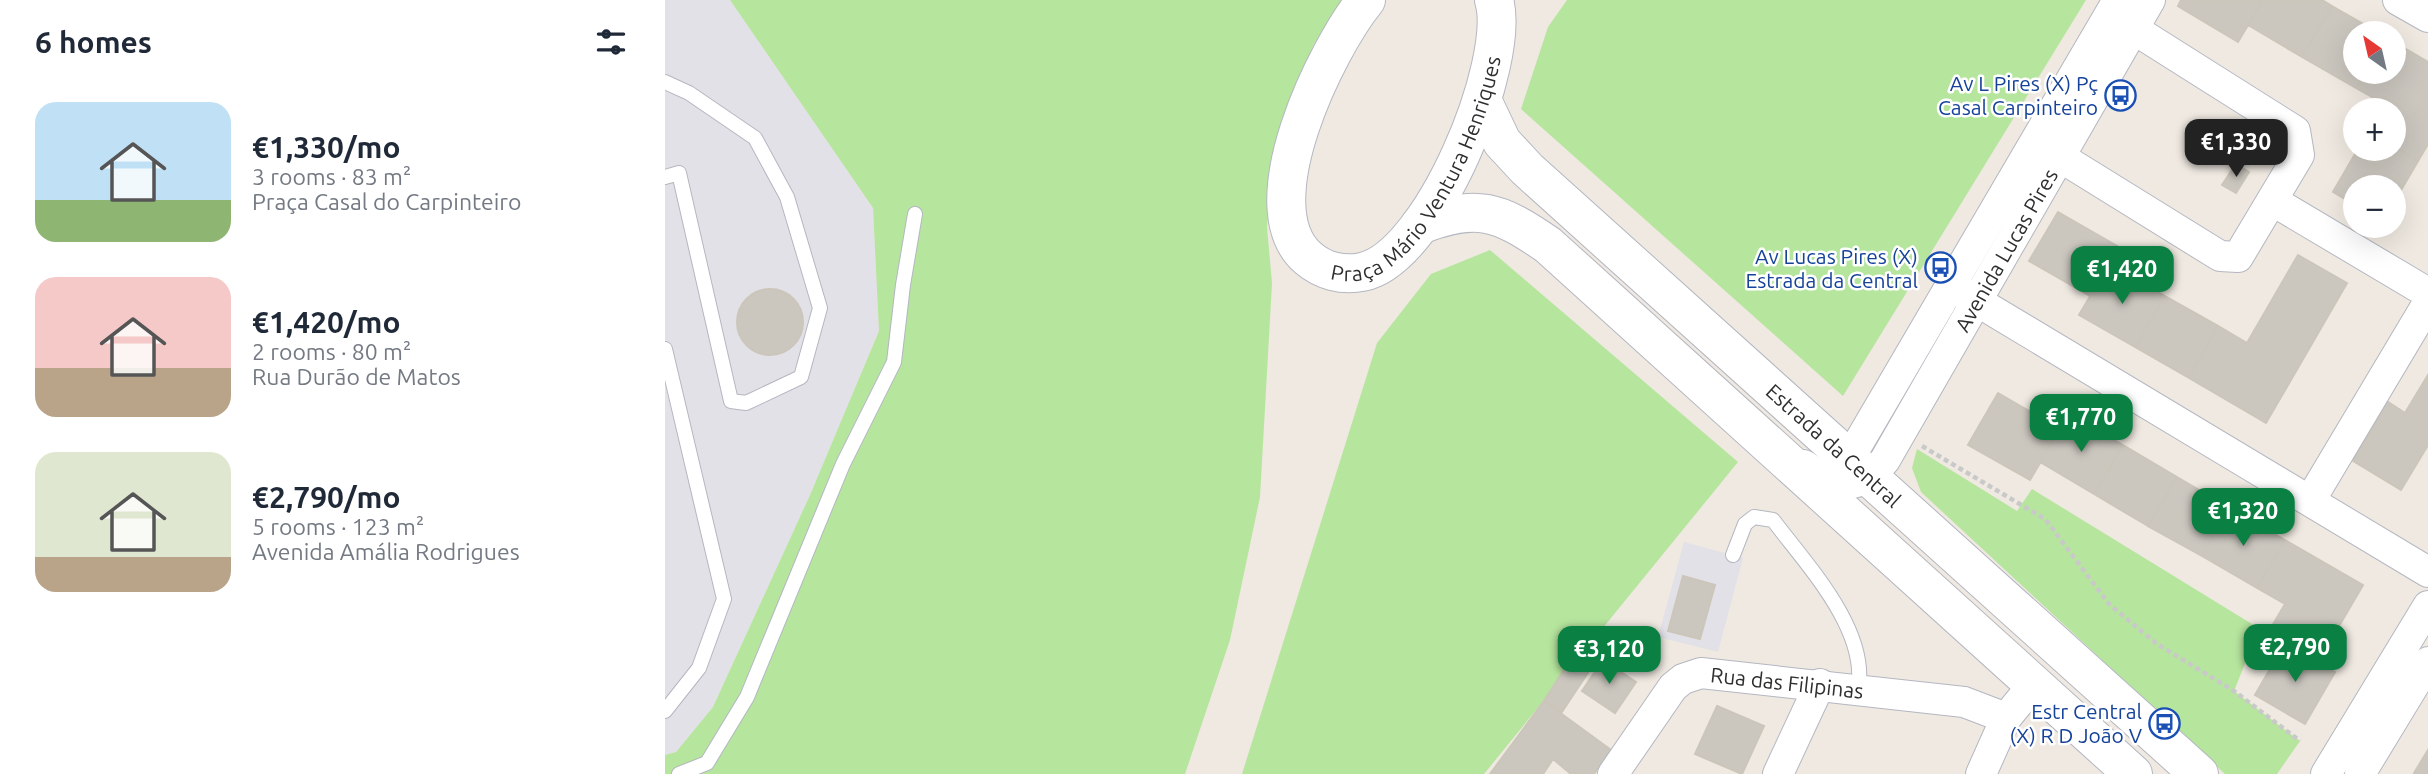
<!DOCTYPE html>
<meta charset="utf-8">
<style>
body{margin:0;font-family:Ubuntu,sans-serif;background:#f6f6f7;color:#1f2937;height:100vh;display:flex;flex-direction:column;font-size:26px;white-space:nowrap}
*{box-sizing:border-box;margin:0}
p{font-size:23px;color:#747a83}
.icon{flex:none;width:38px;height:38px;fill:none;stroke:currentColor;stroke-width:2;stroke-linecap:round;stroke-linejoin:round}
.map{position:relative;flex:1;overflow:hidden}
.panel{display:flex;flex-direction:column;background:#fff;width:665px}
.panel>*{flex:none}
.needle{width:46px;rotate:326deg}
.buttons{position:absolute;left:1678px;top:21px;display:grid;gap:14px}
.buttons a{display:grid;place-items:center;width:63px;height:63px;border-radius:50%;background:#fff;box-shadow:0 7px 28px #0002;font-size:35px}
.price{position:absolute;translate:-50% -60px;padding:0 16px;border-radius:14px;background:#0b8043;color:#fff;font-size:23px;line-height:46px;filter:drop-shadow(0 2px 4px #0008)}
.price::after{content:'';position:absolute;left:50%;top:42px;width:21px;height:16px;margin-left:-10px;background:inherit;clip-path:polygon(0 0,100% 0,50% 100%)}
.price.current{background:#222;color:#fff}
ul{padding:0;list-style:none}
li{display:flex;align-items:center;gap:21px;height:175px;padding:0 35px}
li span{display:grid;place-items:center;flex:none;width:196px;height:140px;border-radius:21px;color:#555}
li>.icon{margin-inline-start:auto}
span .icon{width:84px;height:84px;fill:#fffc;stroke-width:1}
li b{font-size:30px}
h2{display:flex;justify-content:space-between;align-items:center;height:84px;padding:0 35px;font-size:30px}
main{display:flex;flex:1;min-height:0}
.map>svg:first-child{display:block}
</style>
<main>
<section class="panel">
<h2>6 homes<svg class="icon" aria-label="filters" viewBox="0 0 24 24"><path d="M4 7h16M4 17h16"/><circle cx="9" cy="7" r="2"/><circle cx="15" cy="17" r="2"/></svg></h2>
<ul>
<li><span style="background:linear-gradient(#bfe0f5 70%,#8fb573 0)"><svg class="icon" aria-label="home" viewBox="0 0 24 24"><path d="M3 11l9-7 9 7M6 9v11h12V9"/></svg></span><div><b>€1,330/mo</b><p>3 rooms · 83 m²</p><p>Praça Casal do Carpinteiro</p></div></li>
<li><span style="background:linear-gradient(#f6c9c9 65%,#b9a48a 0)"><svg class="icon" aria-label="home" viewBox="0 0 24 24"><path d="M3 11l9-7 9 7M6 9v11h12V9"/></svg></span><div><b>€1,420/mo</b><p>2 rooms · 80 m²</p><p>Rua Durão de Matos</p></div></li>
<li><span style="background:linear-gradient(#dfe7d0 75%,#b9a48a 0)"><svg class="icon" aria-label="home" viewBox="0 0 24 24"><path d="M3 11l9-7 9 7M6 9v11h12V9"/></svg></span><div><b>€2,790/mo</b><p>5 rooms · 123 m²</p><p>Avenida Amália Rodrigues</p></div></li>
</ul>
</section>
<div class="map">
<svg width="1763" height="774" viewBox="0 0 1763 774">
<rect width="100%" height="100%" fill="#efe9e1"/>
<path fill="#e3e1e8" d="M 0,0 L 65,0 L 208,208 L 214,331 L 145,495 L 48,707 L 11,752 L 0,755 Z
M 1019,542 L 1078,558 L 1053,652 L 993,637 Z"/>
<path fill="#b6e59e" d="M 65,0 L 680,0 L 649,44 L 623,108 L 606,177 L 602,227 L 607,283 L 595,497 L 565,640 L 520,774 L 0,774 L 0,755 L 11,752 L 48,707 L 145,495 L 214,331 L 208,208 Z
M 902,0 L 1421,0 L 1178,396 L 856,109 L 883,27 Z
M 825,250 L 1073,462 L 819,774 L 577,774 L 712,343 L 766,274 Z
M 1252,449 L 1352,511 L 1367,489 L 1600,632 L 1581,661 L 1569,691 L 1635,741 L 1612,774 L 1560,774 L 1256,492 L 1247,468 Z"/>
<path fill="#cbc7bf" stroke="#cbc5ba" stroke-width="2" d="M 1516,0 L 1598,0 L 1573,42 L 1513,6 Z
M 1598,0 L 1657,0 L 1667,6 L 1637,57 L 1583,25 Z
M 1667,6 L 1714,33 L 1690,33 L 1690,72 L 1701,72 L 1691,88 L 1637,57 Z
M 1729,42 L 1763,62 L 1763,144 L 1753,161 L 1729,146 L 1729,110 L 1716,110 L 1719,104 L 1691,88 L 1701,72 L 1729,72 Z
M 1729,146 L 1753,161 L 1729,202 L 1729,187 L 1690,187 L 1690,205 L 1668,192 L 1693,149 Z
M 1571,164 L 1584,172 L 1571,193 L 1557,185 Z
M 1393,212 L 1454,247 L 1425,296 L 1364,261 Z
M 1633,255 L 1682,283 L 1601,423 L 1524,378 L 1553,326 L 1582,343 Z
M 1444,264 L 1500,296 L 1470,347 L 1414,315 Z
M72 322a33 33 0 1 1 66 0a33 33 0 1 1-66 0Z
M 1500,296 L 1553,326 L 1524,378 L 1470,347 Z
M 1763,375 L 1763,445 L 1736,490 L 1688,461 L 1723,402 L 1740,413 Z
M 1333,393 L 1395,429 L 1365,480 L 1303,445 Z
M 1403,414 L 1458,445 L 1429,494 L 1375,462 Z
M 1458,445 L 1512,477 L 1483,526 L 1429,494 Z
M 1512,477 L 1565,508 L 1537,556 L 1483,526 Z
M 1565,508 L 1620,540 L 1592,588 L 1537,556 Z
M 1620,540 L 1698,585 L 1653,662 L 1603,633 L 1620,604 L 1592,588 Z
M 1018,576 L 1050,585 L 1035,639 L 1003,631 Z
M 1620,643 L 1670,672 L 1640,724 L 1590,695 Z
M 911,651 L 934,656 L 897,712 L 879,701 Z
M 938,660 L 971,682 L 950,713 L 917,691 Z
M 879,701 L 946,750 L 929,774 L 906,774 L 888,759 L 878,774 L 825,774 Z
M 1052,706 L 1099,726 L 1077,774 L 1030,754 Z
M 1763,750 L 1763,774 L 1751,774 L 1749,773 Z"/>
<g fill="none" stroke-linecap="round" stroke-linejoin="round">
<defs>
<path id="lane" d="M 0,82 L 24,93 L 90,138 L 122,197 L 155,308 L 136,377 L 81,403 L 66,401 L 14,173 L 0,177
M 0,349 L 59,599 L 34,668 L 0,711
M 1068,555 L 1080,524 L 1089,517 L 1108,520 C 1141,564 1204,630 1193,689
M 14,774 L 42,763 L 82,697 L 178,464 L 229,362 L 238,285 L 250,214"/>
<g id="street">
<path d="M 1733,0 L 1763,17"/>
<path d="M 1379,147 L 1555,256 L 1573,257 L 1634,155 L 1630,131 L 1451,18"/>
<path d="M 1608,201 L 1763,293"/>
<path d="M 1295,291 L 1763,572"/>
<path id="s1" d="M 1139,465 C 1171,487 1193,494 1220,460 L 1485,0"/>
<path d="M 1182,479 L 1184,459 L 1453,0"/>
<path d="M 1646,499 L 1763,303"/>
<path id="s2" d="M 948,774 L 1008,687 L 1018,679 L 1036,673 L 1299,702 L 1341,718"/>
<path d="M 1113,774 L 1155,684"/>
<path d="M 1316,774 L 1341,718 L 1369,684"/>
<path d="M 1661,774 L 1763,606"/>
<path d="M 1695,774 L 1763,662"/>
</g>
<g id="secondary">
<path id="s3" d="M 701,0 C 662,48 583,206 643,258 C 658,271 678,276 697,272 C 766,259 847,62 829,0"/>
<path id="s4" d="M 818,102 L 837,142 L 862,169 L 1534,774"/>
<path d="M 755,225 C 812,203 834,211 883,245 L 1468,774"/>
</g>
</defs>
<use href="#lane" stroke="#b4b7c1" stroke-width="16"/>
<use href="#street" stroke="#b4b7c1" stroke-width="32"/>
<use href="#secondary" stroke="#b4b7c1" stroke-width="40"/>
<path stroke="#c9c9c9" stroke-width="4.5" stroke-dasharray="5 3.5" stroke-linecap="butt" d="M 1257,446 L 1380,519 L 1444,604 L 1492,644 L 1569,691 L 1635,741"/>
<use href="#lane" stroke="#fff" stroke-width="14"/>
<use href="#street" stroke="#fff" stroke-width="30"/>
<use href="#secondary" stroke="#fff" stroke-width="38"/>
</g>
<defs>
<symbol id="bus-ring" viewBox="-11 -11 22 22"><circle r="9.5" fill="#fff" stroke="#1a4fb4" stroke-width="1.5"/><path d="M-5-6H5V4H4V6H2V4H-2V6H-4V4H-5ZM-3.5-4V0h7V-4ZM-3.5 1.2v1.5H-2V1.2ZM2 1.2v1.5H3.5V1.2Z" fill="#1a4fb4"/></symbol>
</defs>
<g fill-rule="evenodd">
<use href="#bus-ring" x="1438" y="78" width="35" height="35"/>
<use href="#bus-ring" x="1258" y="250" width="35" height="35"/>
<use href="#bus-ring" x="1482" y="706" width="35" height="35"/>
</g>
<g text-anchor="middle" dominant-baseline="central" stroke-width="5" stroke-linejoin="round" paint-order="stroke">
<g font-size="21" fill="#164399" stroke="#fff" text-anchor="end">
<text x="1433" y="83">Av L Pires (X) Pç<tspan x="1433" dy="24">Casal Carpinteiro</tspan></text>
<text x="1253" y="256">Av Lucas Pires (X)<tspan x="1253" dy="24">Estrada da Central</tspan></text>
<text x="1477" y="711">Estr Central<tspan x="1477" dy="24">(X) R D João V</tspan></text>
</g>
<g font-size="21" fill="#2e2e2e" stroke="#fff">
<text stroke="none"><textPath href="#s3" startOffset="455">Praça Mário Ventura Henriques</textPath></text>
<text stroke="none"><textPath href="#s1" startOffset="336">Avenida Lucas Pires</textPath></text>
<text stroke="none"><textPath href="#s4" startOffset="494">Estrada da Central</textPath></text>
<text stroke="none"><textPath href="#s2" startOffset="224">Rua das Filipinas</textPath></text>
</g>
</g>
</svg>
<div class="buttons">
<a><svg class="needle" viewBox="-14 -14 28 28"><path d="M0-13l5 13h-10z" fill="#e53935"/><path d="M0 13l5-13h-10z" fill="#747a83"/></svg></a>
<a>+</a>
<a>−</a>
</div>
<b class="price current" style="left:1571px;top:179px">€1,330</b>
<b class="price" style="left:1457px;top:306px">€1,420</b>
<b class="price" style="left:1416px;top:454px">€1,770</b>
<b class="price" style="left:1578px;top:548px">€1,320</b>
<b class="price" style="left:1630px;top:684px">€2,790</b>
<b class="price" style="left:944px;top:686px">€3,120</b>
</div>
</main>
